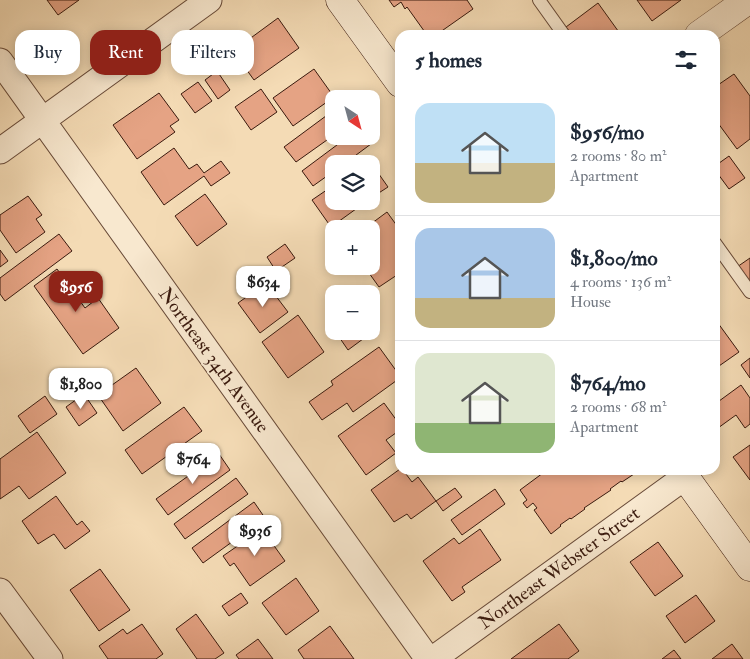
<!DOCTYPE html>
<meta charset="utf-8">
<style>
body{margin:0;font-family:"IM FELL Double Pica",serif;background:#f6f6f7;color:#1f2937;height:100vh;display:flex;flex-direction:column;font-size:19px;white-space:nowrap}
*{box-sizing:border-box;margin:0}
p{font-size:16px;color:#747a83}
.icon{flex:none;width:28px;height:28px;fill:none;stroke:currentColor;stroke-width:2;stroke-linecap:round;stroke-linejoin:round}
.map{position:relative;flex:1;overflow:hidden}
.sheet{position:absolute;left:395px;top:30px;width:325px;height:445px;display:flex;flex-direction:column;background:#fff;border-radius:15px;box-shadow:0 2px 12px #0003}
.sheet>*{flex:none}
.top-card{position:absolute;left:15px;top:30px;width:305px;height:45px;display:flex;gap:10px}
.needle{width:32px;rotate:144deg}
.controls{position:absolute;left:325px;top:90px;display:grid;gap:10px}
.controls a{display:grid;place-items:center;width:55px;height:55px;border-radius:10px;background:#fff;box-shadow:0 2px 12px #0003;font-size:25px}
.price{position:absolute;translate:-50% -42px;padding:0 11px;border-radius:10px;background:#fff;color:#222;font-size:16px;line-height:32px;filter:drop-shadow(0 1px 2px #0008)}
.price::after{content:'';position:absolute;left:50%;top:30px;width:15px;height:11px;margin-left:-8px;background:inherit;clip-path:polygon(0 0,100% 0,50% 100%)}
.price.active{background:#8f2418;color:#fff}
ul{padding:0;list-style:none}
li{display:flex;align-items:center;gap:15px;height:125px;padding:0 20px}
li+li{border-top:1px solid #e0e1e3}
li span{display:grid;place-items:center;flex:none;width:140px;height:100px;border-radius:15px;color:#555}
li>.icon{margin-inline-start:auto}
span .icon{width:60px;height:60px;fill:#fffc;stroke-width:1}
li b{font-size:21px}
h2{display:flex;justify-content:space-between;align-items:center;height:60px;padding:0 20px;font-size:21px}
.tag{padding:0 18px;border-radius:15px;background:#fff;box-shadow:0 2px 12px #0003;font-size:18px;line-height:45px}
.tag.active{background:#8f2418;color:#fff}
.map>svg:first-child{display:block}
</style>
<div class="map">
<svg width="750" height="659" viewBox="0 0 750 659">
<rect width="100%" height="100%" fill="#f4dbb5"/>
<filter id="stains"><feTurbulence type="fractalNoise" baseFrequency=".004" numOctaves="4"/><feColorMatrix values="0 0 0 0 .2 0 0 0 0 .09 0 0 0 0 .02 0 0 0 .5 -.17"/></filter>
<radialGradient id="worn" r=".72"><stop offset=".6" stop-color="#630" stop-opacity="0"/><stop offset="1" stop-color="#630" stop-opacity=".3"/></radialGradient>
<path fill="#e5a384" stroke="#3a1a0e" d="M 47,0 L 79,0 L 58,15 Z
M 389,0 L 467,0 L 473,9 L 436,35 L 427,35 L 407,7 L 405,9 L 401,2 L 394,7 Z
M 637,0 L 681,0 L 652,21 Z
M 598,3 L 621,35 L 572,35 L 566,27 Z
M 278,18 L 299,48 L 254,80 L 233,51 Z
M 314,69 L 334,97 L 293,126 L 273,98 Z
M 217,71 L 230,90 L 218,99 L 205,80 Z
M 734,74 L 750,96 L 750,139 L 737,149 L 715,119 L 715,87 Z
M 198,82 L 212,101 L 195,113 L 181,94 Z
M 261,89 L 277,112 L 251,130 L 235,107 Z
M 159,93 L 179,120 L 170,126 L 175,132 L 137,159 L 113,125 Z
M 334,110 L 334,135 L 296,162 L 284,147 Z
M 371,135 L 375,141 L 344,164 L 334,164 L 334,171 L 313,186 L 302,171 L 349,136 Z
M 174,148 L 189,169 L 197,164 L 204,173 L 221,161 L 230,173 L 211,186 L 204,176 L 164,205 L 141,172 Z
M 729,156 L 745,178 L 729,189 L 715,170 L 715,166 Z
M 369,160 L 388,187 L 371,198 L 371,164 L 363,164 Z
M 334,185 L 334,201 L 367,201 L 331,227 L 312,200 Z
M 205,194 L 227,224 L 197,246 L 175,216 Z
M 28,196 L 42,215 L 36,219 L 45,232 L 16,253 L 0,230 L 0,215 Z
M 387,212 L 400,230 L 400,273 L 379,287 L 364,266 L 371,266 L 371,229 L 364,229 Z
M 59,234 L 72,251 L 5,301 L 0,294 L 0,278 Z
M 285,244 L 295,258 L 276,271 L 267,257 Z
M 0,250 L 8,261 L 0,267 Z
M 750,258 L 750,281 L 748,282 L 737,267 Z
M 57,269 L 85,308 L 98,298 L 119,328 L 83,354 L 34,286 Z
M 266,283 L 288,312 L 260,333 L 238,303 Z
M 298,315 L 324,352 L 288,378 L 262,342 Z
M 715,319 L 739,352 L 719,366 L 715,360 Z
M 335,331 L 363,331 L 367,336 L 348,350 Z
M 379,347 L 400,376 L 400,378 L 353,412 L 347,403 L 322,420 L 309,402 L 333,385 L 331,381 Z
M 750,358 L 750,378 L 741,365 Z
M 136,368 L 161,403 L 123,431 L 98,395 Z
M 741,385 L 750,398 L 750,424 L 745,428 L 736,415 L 718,428 L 715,424 L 715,404 Z
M 84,394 L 97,413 L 79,426 L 66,407 Z
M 45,396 L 57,414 L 30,433 L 18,416 Z
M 384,403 L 400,425 L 400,430 L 386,440 L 396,453 L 366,475 L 338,436 Z
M 184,407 L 202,431 L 142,474 L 125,450 Z
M 37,432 L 66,473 L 29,499 L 19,486 L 0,499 L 0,459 Z
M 750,445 L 750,480 L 733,457 Z
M 219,454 L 230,470 L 168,515 L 156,499 Z
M 400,469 L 400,470 L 403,470 L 412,482 L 418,477 L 436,501 L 411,519 L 407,514 L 394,522 L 371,490 Z
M 547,470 L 631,470 L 634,474 L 622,482 L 621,481 L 610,489 L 611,490 L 584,508 L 585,509 L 571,519 L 570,518 L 560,525 L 561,526 L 551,534 L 534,510 L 537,508 L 533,503 L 527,508 L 523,503 L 527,500 L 520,490 Z
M 236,478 L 248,494 L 185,539 L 174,524 Z
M 455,488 L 462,497 L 443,511 L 436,501 Z
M 495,489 L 505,504 L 462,535 L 451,520 Z
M 56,496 L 77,525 L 82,521 L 90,531 L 65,549 L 54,534 L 38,544 L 22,521 Z
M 254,502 L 265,518 L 203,563 L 192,548 Z
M 262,529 L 285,561 L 250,586 L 234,563 L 230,566 L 223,556 Z
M 480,529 L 501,560 L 462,587 L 465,592 L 452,601 L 423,561 L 454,538 L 459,544 Z
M 658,542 L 683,576 L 655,596 L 630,562 Z
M 100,569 L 130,610 L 99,631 L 70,590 Z
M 296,578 L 319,611 L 286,635 L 262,603 Z
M 241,593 L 248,603 L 229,616 L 222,606 Z
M 696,595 L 715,621 L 685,643 L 666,616 Z
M 196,614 L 224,653 L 215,659 L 197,659 L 176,629 Z
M 142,624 L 163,654 L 156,659 L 108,659 L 99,646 L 123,629 L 127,634 Z
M 559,624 L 579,651 L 568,659 L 511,659 Z
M 330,626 L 354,659 L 304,659 L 298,650 Z
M 258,639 L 273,659 L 239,659 L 236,655 Z
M 732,644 L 743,659 L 712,659 Z
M 674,650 L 681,659 L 662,659 Z"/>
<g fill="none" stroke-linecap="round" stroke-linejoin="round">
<defs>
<path id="service" d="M 539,0 L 564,35
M 715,243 L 750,292"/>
<path id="minor" d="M 0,61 L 428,659
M 0,151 L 209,0
M 0,591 L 50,659
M 433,659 L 685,477"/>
<path id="tertiary" d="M 699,35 L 748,0"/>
<path id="secondary" d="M 340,0 L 400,83
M 680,470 L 750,567"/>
</defs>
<use href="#service" stroke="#684a38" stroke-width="14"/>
<use href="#minor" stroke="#684a38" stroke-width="27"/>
<use href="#tertiary" stroke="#684a38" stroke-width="29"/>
<use href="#secondary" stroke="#3a1a0e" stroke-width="29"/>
<use href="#service" stroke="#f8e8cf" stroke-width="12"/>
<use href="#minor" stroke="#f8e8cf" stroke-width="25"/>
<use href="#tertiary" stroke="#f8e8cf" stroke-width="28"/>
<use href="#secondary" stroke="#f8e8cf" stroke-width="28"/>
</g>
<g text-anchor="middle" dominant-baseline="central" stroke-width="4" stroke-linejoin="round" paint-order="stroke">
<g font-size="19" fill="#3a1a0e" stroke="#f8e8cf">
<text transform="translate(214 360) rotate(54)">Northeast 34th Avenue</text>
<text transform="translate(559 568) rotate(-36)">Northeast Webster Street</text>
</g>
</g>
<rect width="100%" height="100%" filter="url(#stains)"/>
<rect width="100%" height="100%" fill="url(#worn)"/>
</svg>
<div class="controls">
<a><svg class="needle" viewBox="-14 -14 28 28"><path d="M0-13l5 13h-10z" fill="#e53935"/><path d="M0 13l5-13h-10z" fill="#747a83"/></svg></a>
<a><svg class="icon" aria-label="layers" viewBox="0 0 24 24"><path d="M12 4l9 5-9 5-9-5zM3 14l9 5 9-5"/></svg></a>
<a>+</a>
<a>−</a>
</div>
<b class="price" style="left:263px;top:308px">$634</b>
<b class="price active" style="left:76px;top:313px">$956</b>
<b class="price" style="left:81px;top:410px">$1,800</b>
<b class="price" style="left:193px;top:485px">$764</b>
<b class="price" style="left:255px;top:557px">$936</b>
<div class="top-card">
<a class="tag">Buy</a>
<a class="tag active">Rent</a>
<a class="tag">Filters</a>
</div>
<section class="sheet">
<h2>5 homes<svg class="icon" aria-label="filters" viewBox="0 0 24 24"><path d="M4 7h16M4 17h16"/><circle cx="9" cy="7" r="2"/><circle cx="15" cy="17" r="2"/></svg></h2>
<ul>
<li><span style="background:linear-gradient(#bfe0f5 60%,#c2b280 0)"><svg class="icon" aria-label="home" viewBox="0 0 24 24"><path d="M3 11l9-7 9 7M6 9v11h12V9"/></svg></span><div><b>$956/mo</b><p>2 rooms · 80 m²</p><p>Apartment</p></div></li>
<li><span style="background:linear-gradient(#a9c7e8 70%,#c2b280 0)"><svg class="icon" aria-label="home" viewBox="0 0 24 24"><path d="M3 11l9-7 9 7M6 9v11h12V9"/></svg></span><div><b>$1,800/mo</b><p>4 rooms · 136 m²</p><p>House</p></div></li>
<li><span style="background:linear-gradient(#dfe7d0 70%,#8fb573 0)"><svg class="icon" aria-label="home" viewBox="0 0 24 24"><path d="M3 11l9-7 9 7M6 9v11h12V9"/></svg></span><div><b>$764/mo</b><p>2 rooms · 68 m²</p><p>Apartment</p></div></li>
</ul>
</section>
</div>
